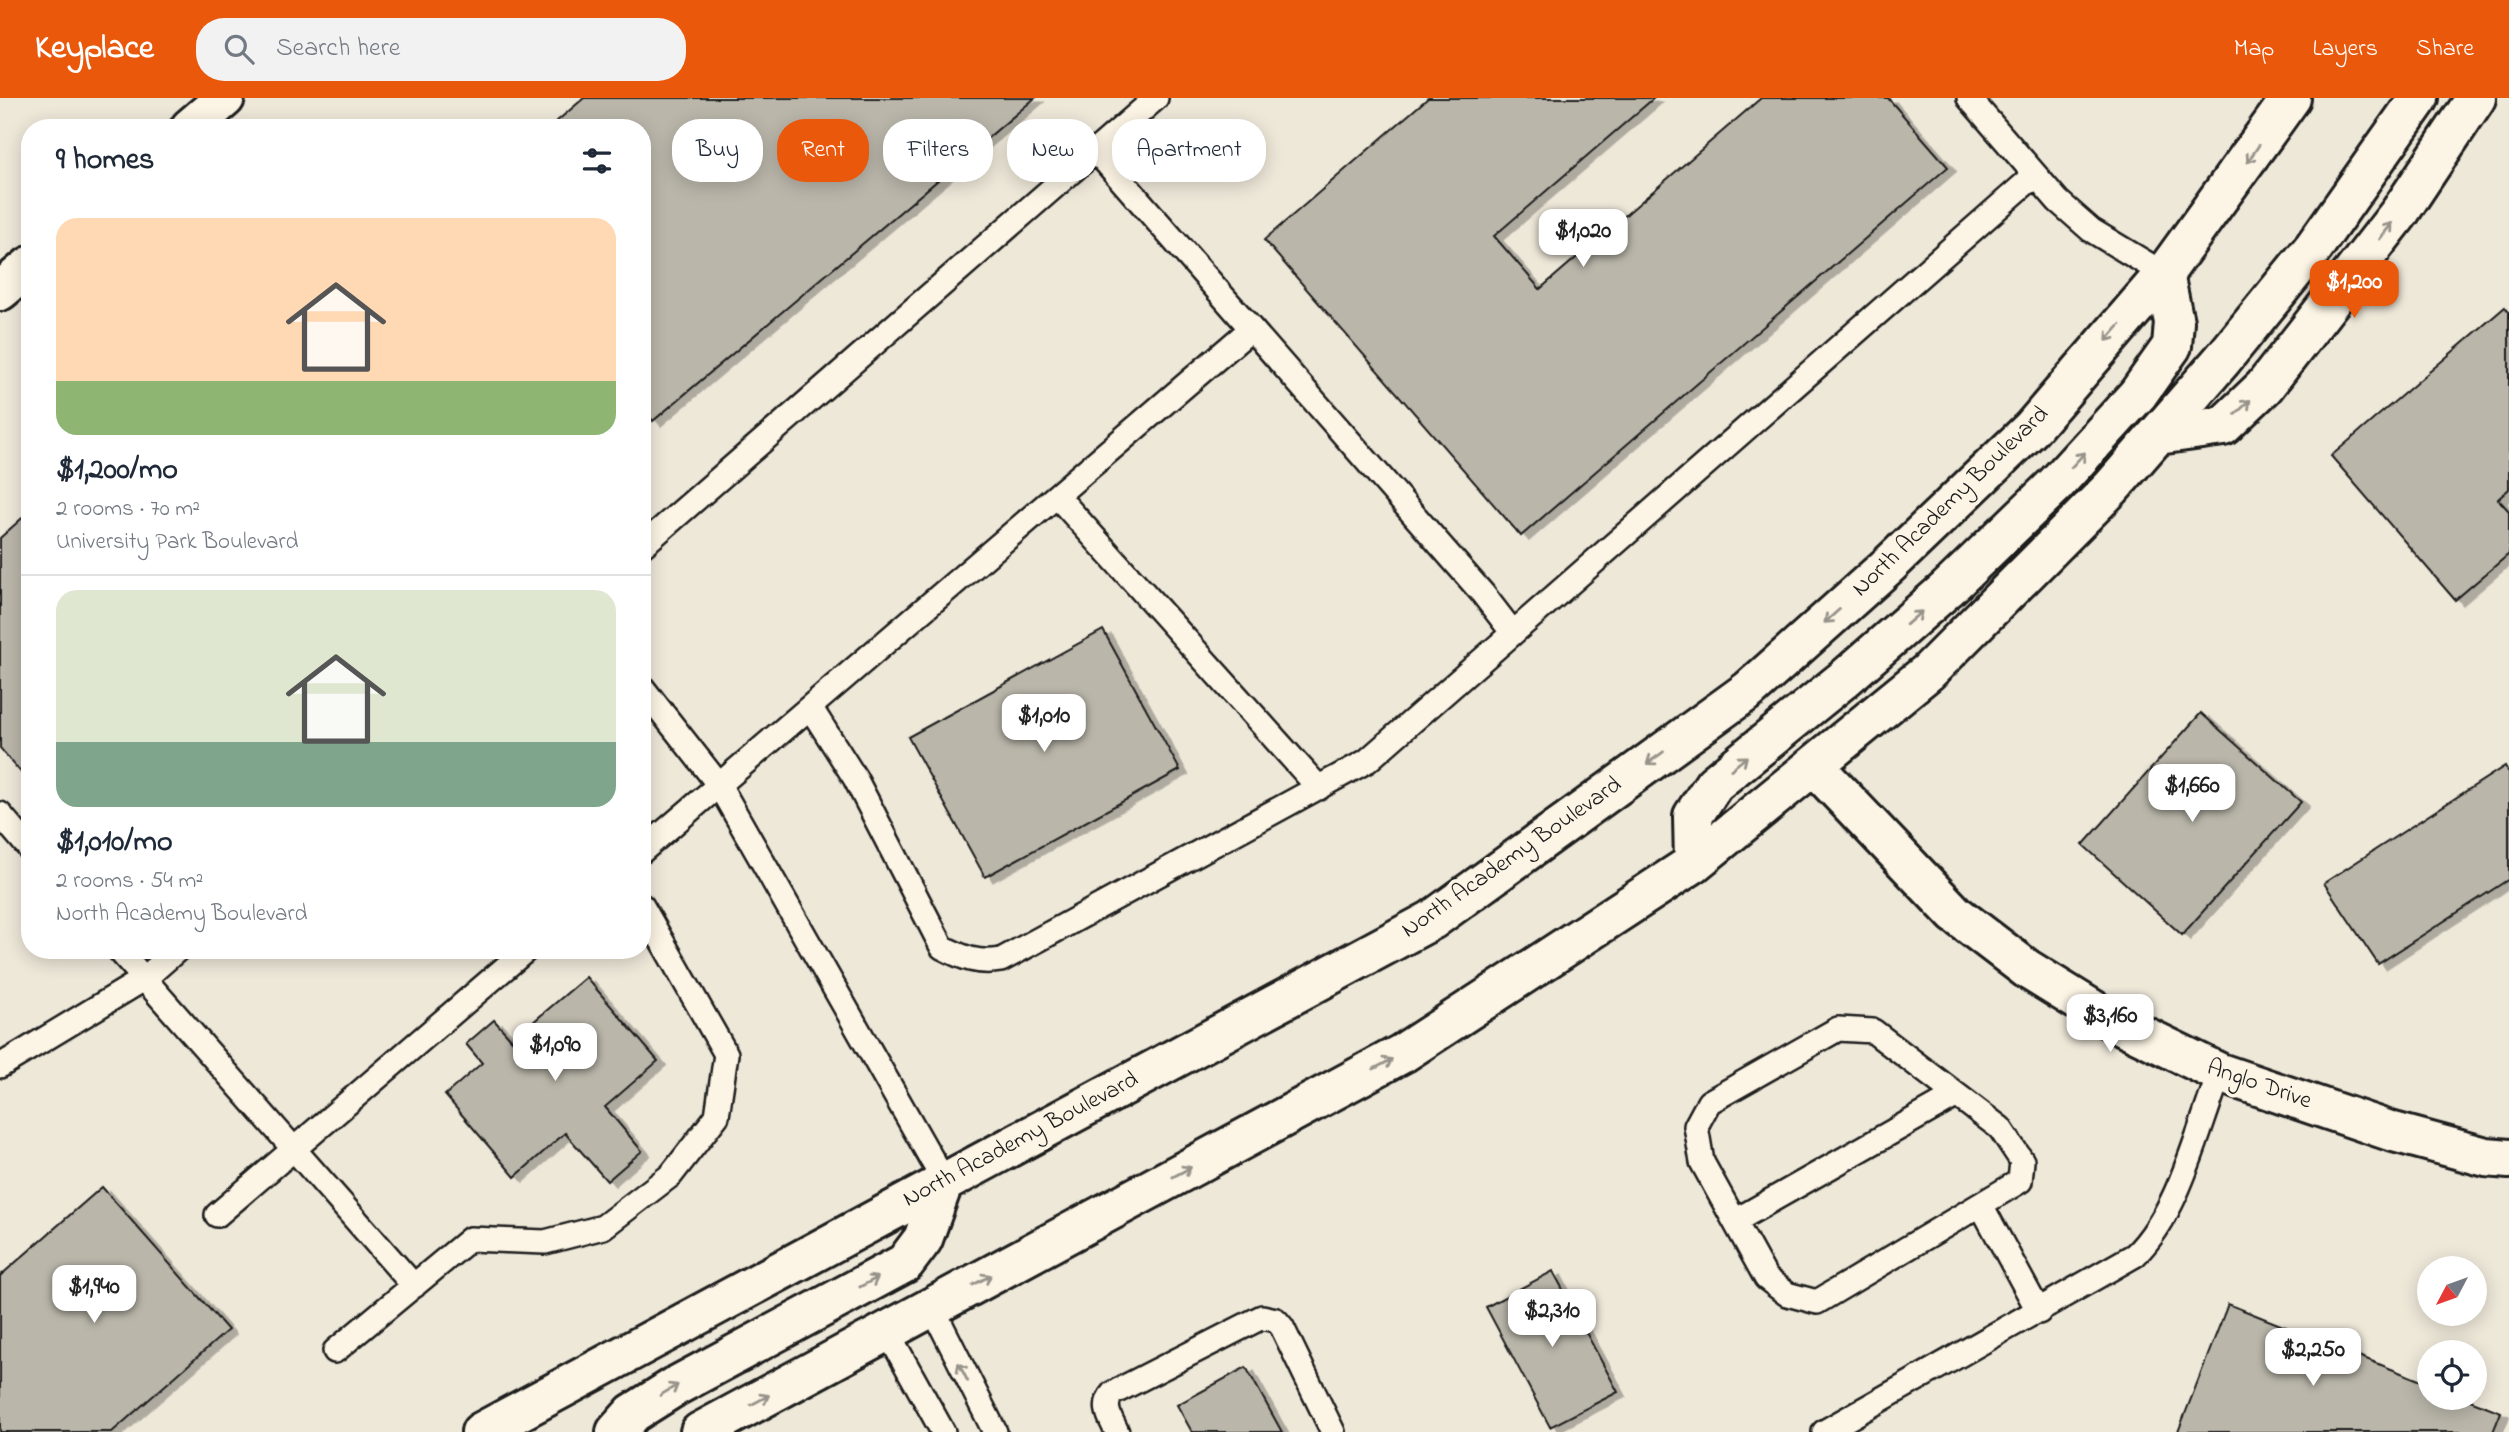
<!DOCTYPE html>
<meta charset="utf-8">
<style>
body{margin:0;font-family:"Indie Flower",sans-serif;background:#f2f2f3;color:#1f2937;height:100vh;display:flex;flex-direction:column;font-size:26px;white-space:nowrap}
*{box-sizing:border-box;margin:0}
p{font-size:23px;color:#747a83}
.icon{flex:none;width:38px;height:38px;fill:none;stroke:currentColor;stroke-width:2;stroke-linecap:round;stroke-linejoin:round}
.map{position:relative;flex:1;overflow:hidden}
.details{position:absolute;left:21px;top:21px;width:630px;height:840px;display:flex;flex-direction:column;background:#fff;border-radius:28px;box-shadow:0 4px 18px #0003}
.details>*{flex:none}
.guide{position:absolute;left:672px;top:21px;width:665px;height:63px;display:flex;gap:14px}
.needle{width:46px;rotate:229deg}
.fabs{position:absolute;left:2417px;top:1158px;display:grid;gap:14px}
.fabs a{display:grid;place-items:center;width:70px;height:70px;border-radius:50%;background:#fff;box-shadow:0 4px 18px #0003;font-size:35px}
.price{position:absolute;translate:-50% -60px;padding:0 16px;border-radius:14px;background:#fff;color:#222;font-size:23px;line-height:46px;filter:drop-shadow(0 2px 4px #0008)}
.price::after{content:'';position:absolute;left:50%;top:42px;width:21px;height:16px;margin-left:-10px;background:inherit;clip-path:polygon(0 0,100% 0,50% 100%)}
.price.on{background:#ea580c;color:#fff}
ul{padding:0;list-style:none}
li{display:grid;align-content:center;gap:14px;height:371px;padding:0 35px}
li+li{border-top:2px solid #e0e1e3}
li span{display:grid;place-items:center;height:217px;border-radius:21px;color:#555}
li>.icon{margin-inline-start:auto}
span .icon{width:126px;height:126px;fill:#fffc;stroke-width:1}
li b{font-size:30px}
h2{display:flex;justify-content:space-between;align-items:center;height:84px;padding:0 35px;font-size:30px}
.pill{padding:0 24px;border-radius:28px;background:#fff;box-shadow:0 4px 18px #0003;font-size:24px;line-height:63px}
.pill.on{background:#ea580c;color:#fff}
header{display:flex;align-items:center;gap:42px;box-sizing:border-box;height:98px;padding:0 35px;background:#ea580c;color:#fff}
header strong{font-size:33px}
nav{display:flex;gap:38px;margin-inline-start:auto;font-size:24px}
.search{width:490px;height:63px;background:#f2f2f3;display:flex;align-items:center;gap:18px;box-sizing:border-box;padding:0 24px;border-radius:28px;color:#747a83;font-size:26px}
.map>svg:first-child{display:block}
</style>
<header>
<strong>Keyplace</strong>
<div class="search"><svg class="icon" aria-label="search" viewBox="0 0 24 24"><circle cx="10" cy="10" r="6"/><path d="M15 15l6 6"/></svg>Search here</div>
<nav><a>Map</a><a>Layers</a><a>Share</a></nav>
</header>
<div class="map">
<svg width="2509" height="1334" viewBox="0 0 2509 1334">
<defs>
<filter id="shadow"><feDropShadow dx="8" dy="4.5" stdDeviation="0" flood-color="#0004"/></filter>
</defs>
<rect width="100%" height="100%" fill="#eee8d9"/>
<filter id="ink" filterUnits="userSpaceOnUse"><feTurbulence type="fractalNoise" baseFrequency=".0143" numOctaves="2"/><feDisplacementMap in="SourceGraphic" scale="14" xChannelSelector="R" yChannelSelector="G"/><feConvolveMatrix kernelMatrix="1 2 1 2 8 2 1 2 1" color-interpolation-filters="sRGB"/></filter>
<g filter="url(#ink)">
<path fill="#bab6aa" stroke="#1c1c1c" stroke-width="2" filter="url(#shadow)" d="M 584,0 L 1035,0 L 653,323 L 642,310 L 642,30 L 549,30 Z
M 1428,0 L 1654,0 L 1494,138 L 1540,191 L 1761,0 L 1888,0 L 1948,69 L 1521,438 L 1264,142 Z
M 2505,209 L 2509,214 L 2509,391 L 2498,401 L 2509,413 L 2509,456 L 2455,502 L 2331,358 Z
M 30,413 L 30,685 L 0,650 L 0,440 Z
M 1103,532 L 1180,672 L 985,779 L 908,639 Z
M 2201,615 L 2301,704 L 2182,837 L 2083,747 Z
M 2505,668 L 2509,675 L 2509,781 L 2378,866 L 2324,785 Z
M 586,879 L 658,963 L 605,1009 L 642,1053 L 607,1083 L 565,1035 L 515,1079 L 445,997 L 482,965 L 466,946 L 494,922 L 512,942 Z
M 102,1089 L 228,1232 L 112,1334 L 0,1334 L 0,1178 Z
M 1553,1173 L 1618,1294 L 1550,1329 L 1486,1209 Z
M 2228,1206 L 2429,1286 L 2429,1300 L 2465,1300 L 2501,1314 L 2493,1334 L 2178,1334 Z
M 1246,1269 L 1282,1334 L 1192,1334 L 1177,1307 Z"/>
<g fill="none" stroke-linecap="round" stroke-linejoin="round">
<defs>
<path id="lane" d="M 1969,0 L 2058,103 L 2091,132 L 2164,176
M 1096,53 L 1483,496 L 1513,535 L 2035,77
M 1057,398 L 1319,690
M 642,448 L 1156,0
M 642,589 L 719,687 L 944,1083
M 810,609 L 855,680 L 942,849 C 963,860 978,866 1001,862 L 1367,663 L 1513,535
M 0,716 L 30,751
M 642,753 L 1251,231
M 119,852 L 414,1188
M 1838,931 L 1873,933 L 2000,1030 L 2022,1063 L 2020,1083 L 1817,1204 L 1787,1196 L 1766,1180 L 1702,1064 L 1696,1028 L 1709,1004 Z
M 0,968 L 144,881 L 177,852
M 1981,1107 L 2039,1214
M 217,1117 L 526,852
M 1735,1123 L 1957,997
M 932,1209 L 995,1334
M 887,1233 L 943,1334
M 335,1253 L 470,1141 L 545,1144 L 603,1129 L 671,1077 L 717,1018 L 726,956 L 642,808
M 1117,1334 C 1111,1321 1101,1308 1113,1295 L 1262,1219 L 1276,1222 L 1282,1229 L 1333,1334
M 1824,1334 L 2135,1157 C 2180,1113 2197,1033 2220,975"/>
<path id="street" d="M 190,30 L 225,0
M 0,193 L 30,168
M 2158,337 L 2223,328 L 2264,289 L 2400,114 L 2476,0
M 1814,668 L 1955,816 L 2027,871 L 2103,918 L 2220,975 L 2390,1033 L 2486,1059 L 2509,1061"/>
<path id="primary" d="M 616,1334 L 633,1315 L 676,1288 L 905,1165 L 923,1141 L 944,1083"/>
<path id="highway" d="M 1694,765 L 1693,718 L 1714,686 L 1844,581 L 1947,491 L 2055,387 L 2138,296 L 2172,248 L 2174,224 L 2164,176
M 481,1334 L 1432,822 L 1749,592 L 1890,466 L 2031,331 L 2164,176 L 2291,0
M 700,1334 L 1403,955 L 1694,765 L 1928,574 L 2111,390 L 2223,261 L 2314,149 L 2419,0"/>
</defs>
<use href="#lane" stroke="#1c1c1c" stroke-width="28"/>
<use href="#street" stroke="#1c1c1c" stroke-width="44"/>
<use href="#primary" stroke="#1c1c1c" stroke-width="44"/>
<use href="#highway" stroke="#1c1c1c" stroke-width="44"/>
<use href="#lane" stroke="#fcf5e5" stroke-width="23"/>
<use href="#street" stroke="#fcf5e5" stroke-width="38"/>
<use href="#primary" stroke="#fcf5e5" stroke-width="38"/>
<use href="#highway" stroke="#fcf5e5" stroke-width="38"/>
</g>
<defs><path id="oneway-shaft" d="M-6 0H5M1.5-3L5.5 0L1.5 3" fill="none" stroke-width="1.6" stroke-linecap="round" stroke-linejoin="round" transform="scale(1.75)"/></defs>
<g stroke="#97938b">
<use href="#oneway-shaft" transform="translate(2253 56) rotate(124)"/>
<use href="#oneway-shaft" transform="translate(2386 133) rotate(-52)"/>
<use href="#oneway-shaft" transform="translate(2113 235) rotate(131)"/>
<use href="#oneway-shaft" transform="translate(2243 309) rotate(-44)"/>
<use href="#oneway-shaft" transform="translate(2078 362) rotate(-47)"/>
<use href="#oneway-shaft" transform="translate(1832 518) rotate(138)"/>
<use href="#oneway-shaft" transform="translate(1914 520) rotate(-41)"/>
<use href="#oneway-shaft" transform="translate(1655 660) rotate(144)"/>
<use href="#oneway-shaft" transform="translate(1739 665) rotate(-39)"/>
<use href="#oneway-shaft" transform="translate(1383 966) rotate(-28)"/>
<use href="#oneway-shaft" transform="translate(1182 1074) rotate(-28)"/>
<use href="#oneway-shaft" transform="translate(982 1182) rotate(-28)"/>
<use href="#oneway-shaft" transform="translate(869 1184) rotate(-28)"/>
<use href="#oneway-shaft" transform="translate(963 1274) rotate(-117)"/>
<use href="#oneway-shaft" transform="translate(669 1292) rotate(-31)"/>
<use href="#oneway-shaft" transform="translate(760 1302) rotate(-28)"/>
</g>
</g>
<g text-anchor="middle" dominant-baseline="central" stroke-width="7" stroke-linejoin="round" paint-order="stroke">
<g font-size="24" fill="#1c1c1c" stroke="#fcf5e5">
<text transform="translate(1951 404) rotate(-44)">North Academy Boulevard</text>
<text transform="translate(1512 760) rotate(-35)">North Academy Boulevard</text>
<text transform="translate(2259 987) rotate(19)">Anglo Drive</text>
<text transform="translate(1021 1042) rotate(-28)">North Academy Boulevard</text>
</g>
</g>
</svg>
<div class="fabs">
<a><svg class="needle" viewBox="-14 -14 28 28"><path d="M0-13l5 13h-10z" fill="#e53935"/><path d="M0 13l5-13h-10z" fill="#747a83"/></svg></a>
<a><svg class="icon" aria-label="locate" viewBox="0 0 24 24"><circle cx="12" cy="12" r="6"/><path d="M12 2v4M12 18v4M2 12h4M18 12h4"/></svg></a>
</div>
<b class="price" style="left:1583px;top:171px">$1,020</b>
<b class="price on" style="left:2354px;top:222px">$1,200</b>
<b class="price" style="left:1044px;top:656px">$1,010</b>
<b class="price" style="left:2192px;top:726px">$1,660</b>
<b class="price" style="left:2110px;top:956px">$3,160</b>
<b class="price" style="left:555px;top:985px">$1,090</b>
<b class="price" style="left:94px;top:1227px">$1,940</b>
<b class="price" style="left:1552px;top:1251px">$2,310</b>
<b class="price" style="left:2313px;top:1290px">$2,250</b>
<div class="guide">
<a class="pill">Buy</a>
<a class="pill on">Rent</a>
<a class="pill">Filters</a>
<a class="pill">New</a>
<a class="pill">Apartment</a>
</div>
<section class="details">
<h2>9 homes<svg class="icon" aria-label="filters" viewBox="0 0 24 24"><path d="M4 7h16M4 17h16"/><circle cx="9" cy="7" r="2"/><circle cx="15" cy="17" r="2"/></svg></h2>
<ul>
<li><span style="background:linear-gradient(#ffd9b3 75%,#8fb573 0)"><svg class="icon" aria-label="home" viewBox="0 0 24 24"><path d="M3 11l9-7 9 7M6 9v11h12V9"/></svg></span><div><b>$1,200/mo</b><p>2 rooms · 70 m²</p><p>University Park Boulevard</p></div></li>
<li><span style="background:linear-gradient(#dfe7d0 70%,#7fa58c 0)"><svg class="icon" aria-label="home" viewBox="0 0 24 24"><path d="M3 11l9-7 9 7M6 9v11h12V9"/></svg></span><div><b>$1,010/mo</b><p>2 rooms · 54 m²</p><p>North Academy Boulevard</p></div></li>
</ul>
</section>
</div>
